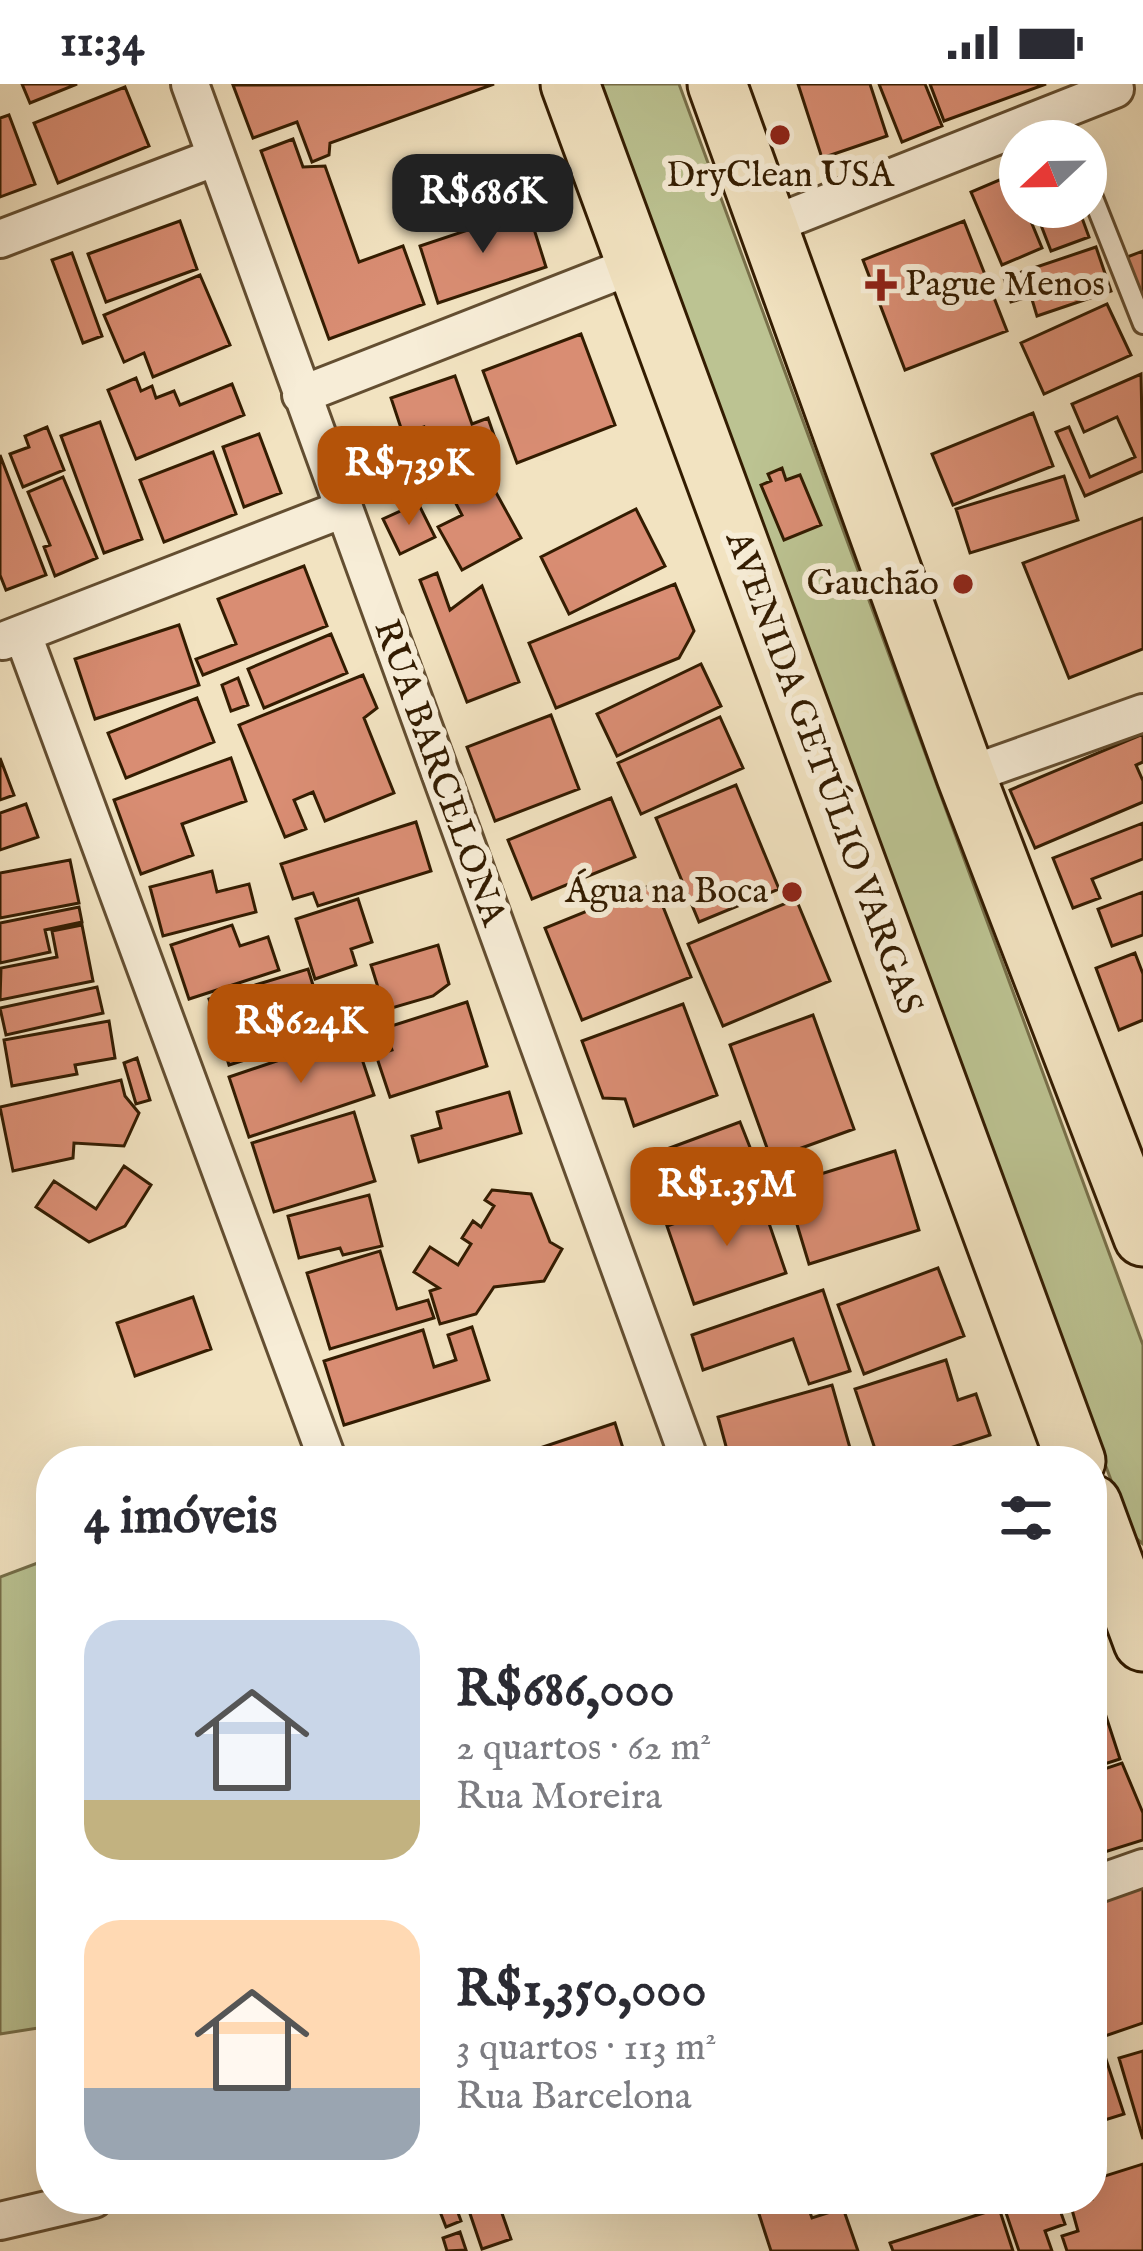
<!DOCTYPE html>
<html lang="pt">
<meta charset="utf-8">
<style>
body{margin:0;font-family:"IM FELL English",serif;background:#f2f2f3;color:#2b2b33;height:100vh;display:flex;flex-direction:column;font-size:45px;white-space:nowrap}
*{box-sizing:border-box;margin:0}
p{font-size:39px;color:#7c7c81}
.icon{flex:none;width:66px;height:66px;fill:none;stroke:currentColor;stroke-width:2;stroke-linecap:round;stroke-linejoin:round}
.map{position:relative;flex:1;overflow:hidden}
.sheet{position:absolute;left:36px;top:1362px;width:1071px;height:768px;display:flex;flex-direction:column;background:#fff;border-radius:48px;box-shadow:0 12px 48px #0002}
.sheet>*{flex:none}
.needle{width:78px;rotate:248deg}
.fabs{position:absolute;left:999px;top:36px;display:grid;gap:24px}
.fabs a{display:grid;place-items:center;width:108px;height:108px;border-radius:50%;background:#fff;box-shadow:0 12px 48px #0002;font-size:60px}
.price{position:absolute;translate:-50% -102px;padding:0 27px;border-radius:24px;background:#b45309;color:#fff;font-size:39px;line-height:78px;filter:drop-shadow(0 3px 6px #0008)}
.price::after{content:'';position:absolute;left:50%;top:72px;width:36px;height:27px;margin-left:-18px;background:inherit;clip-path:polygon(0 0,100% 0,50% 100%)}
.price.selected{background:#222;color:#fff}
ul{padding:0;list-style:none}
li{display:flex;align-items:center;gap:36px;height:300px;padding:0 48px}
li span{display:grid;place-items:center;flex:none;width:336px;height:240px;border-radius:36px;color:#555}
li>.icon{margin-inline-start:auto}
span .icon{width:144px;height:144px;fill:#fffc;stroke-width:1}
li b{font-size:51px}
h2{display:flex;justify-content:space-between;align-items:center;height:144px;padding:0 48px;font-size:51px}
.status{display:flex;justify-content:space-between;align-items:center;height:84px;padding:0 60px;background:#fff;direction:ltr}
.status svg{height:33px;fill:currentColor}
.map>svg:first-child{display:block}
</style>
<div class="status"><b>11:34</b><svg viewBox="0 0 49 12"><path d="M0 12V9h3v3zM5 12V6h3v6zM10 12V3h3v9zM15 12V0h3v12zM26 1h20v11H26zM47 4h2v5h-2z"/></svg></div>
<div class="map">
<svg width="1143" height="2167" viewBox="0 0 1143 2167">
<rect width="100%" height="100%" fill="#f2e3c1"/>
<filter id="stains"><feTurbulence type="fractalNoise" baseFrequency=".00167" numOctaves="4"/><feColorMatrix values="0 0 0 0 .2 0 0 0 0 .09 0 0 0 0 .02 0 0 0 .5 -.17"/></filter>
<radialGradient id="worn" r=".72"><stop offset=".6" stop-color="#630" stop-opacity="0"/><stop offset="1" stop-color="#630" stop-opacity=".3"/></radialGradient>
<path fill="#bcc392" stroke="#78704a" stroke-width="3" d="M 593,0 L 679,0 L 1143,1261 L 1143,1460 L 1131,1450 Z
M 51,1474 L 51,1942 L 0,1950 L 0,1493 Z"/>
<path fill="#d98d73" stroke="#331c01" stroke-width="3" d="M 22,0 L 77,0 L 30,19 Z
M 494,0 L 330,59 L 329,71 L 312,78 L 297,38 L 253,54 L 233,1 Z
M 798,0 L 870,0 L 887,52 L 822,74 Z
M 879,0 L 925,0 L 942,42 L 902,58 Z
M 930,0 L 1046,0 L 944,37 Z
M 125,3 L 149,62 L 58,99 L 34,39 Z
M 9,31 L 35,100 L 0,113 L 0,34 Z
M 293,55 L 303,83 L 325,82 L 359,178 L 403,162 L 424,220 L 329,255 L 261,67 Z
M 1011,91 L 1020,123 L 1025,123 L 1042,164 L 1002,181 L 971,108 Z
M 1034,123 L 1078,123 L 1089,153 L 1051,167 Z
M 528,126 L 546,183 L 438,219 L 420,162 Z
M 180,137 L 197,185 L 106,218 L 88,170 Z
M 964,137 L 1007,247 L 905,286 L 863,176 Z
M 1096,163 L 1111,207 L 1037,232 L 1031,212 L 1011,218 L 1004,194 Z
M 1143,167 L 1143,209 L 1140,210 L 1127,173 Z
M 72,169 L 102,252 L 83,259 L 52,176 Z
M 200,191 L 230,261 L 153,293 L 144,269 L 124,278 L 104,231 Z
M 1107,220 L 1131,271 L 1044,310 L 1021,259 Z
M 581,250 L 615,341 L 517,379 L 483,287 Z
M 1141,290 L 1143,387 L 1085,412 L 1056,348 L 1069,343 L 1090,393 L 1135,373 L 1117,333 L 1084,348 L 1072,320 Z
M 455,292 L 472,340 L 488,334 L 498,363 L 438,384 L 424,343 L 403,350 L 391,314 Z
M 136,294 L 141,307 L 152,302 L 156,314 L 174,307 L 180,321 L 232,300 L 244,331 L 136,375 L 108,306 Z
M 1033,329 L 1053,382 L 953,421 L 932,370 Z
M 100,338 L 142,455 L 104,469 L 61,352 Z
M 47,343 L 64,386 L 23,403 L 10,370 L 29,363 L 25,352 Z
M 259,350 L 281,409 L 244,423 L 223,363 Z
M 213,368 L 236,430 L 164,458 L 140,396 Z
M 0,371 L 46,491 L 6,506 L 0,491 Z
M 477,374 L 521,454 L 462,486 L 438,443 L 462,431 L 442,393 Z
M 782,384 L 786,396 L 800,391 L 821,441 L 784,456 L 761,401 L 771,397 L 768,390 Z
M 1064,392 L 1078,436 L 970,469 L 956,425 Z
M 63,393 L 97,474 L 55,492 L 44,463 L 50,461 L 28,408 Z
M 418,419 L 435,453 L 400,470 L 383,435 Z
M 636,425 L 665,482 L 569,530 L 541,473 Z
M 1143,434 L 1143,565 L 1069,594 L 1023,479 Z
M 304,482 L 327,542 L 203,591 L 196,575 L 236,560 L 218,515 Z
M 437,489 L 450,526 L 482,502 L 519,598 L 467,618 L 420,496 Z
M 675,500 L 694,547 L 679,574 L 556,624 L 529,559 Z
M 179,541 L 199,601 L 95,635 L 75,575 Z
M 331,550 L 347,589 L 264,624 L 248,585 Z
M 701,580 L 721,622 L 617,672 L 597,630 Z
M 363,591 L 377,624 L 364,634 L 394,709 L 325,737 L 313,708 L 294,716 L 306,745 L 285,753 L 239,641 Z
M 238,594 L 248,621 L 231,627 L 222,601 Z
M 197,614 L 214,658 L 126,694 L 108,649 Z
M 551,631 L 579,705 L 495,737 L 467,663 Z
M 720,633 L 743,684 L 641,730 L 618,679 Z
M 1143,650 L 1143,678 L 1136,681 L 1143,697 L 1143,718 L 1035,764 L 1010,706 Z
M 0,674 L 14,711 L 0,716 Z
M 231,674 L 246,717 L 182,740 L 193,771 L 141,790 L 114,716 Z
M 736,701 L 779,805 L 699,838 L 656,734 Z
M 611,714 L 635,773 L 532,815 L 508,756 Z
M 26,720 L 38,753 L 0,766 L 0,729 Z
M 416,738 L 431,787 L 318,822 L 313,809 L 293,815 L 281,780 Z
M 1143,739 L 1143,775 L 1092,795 L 1100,814 L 1073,824 L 1053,774 Z
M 70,776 L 79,819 L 0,834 L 0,789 Z
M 212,787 L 217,808 L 249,800 L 256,828 L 163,852 L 150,803 Z
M 654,800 L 691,893 L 582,936 L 545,844 Z
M 1143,808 L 1143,851 L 1112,862 L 1098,825 Z
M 358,815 L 372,858 L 351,865 L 356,881 L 315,895 L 296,835 Z
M 796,815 L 830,897 L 723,942 L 688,860 Z
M 79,823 L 82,838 L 45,846 L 50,868 L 0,879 L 0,839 Z
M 82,841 L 93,897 L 0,916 L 1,884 L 57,873 L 52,847 Z
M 232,841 L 240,862 L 268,853 L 279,886 L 189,915 L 171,861 Z
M 438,861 L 449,900 L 433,912 L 385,926 L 371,881 Z
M 1135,869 L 1143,890 L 1143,936 L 1119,946 L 1096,884 Z
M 308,885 L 328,950 L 229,981 L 209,915 Z
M 97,903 L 103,929 L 6,951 L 0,924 Z
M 467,918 L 487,982 L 390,1013 L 376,971 L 392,966 L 385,944 Z
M 683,920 L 717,1011 L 634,1042 L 625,1015 L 603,1014 L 582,957 Z
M 813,931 L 854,1045 L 771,1075 L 730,961 Z
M 109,937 L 115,974 L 75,981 L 77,990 L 12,1002 L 4,956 Z
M 354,951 L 374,1011 L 249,1053 L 229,993 Z
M 137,974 L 150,1016 L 136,1020 L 124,979 Z
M 121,996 L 125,1012 L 139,1029 L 124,1062 L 74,1059 L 73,1074 L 13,1087 L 0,1023 Z
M 509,1008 L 521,1049 L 419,1078 L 412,1052 L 441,1044 L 437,1028 Z
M 354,1028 L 375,1097 L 274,1128 L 252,1059 Z
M 740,1038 L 757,1081 L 663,1115 L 648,1072 Z
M 895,1067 L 919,1146 L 809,1180 L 785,1101 Z
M 124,1082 L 151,1101 L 125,1142 L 89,1158 L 36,1123 L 54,1097 L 96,1125 Z
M 492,1106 L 531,1110 L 550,1158 L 562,1165 L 544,1197 L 494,1203 L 476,1230 L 440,1240 L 430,1207 L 439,1204 L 414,1188 L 430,1163 L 458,1181 L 471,1160 L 462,1154 L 473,1137 L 481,1143 L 494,1122 L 485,1116 Z
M 759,1110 L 786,1189 L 694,1220 L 667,1142 Z
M 369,1111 L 382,1162 L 343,1171 L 340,1164 L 299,1174 L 288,1132 Z
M 380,1167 L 397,1225 L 428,1216 L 434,1234 L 330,1265 L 307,1189 Z
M 938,1184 L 964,1252 L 864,1290 L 838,1221 Z
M 823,1206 L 850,1287 L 809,1300 L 793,1255 L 703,1286 L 692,1251 Z
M 193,1213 L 211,1265 L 135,1292 L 117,1239 Z
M 472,1243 L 489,1296 L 344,1341 L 324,1277 L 423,1246 L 434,1283 L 456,1276 L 448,1251 Z
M 946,1276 L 958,1316 L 976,1310 L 990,1351 L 910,1377 L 879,1377 L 855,1305 Z
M 832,1301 L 852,1371 L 831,1377 L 730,1377 L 718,1333 Z
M 615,1339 L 627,1377 L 501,1377 Z
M 1005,1365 L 1009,1377 L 966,1377 Z
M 1092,1590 L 1102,1620 L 1092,1623 Z
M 1102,1620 L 1120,1675 L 1092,1684 L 1092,1623 Z
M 1122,1679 L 1143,1729 L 1143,1756 L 1092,1772 L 1092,1689 Z
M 1143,1800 L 1143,1939 L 1099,1954 L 1124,2030 L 1092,2040 L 1092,1817 Z
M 1143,1967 L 1143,2055 L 1119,1974 Z
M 1143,2080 L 1143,2167 L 1067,2167 L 1062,2152 L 1078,2147 L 1069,2115 L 1092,2115 L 1092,2096 Z
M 453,2115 L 461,2137 L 446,2143 L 437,2120 Z
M 465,2115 L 497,2115 L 511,2155 L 482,2165 Z
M 792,2115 L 805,2115 L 812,2134 L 843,2124 L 858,2167 L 771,2167 L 758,2127 Z
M 838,2115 L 869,2115 L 841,2124 Z
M 1018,2115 L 1056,2115 L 1065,2140 L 1045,2147 L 1052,2167 L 1019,2167 L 1003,2120 Z
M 999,2124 L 1013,2167 L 893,2167 L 890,2159 Z
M 460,2148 L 466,2166 L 447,2167 L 443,2154 Z"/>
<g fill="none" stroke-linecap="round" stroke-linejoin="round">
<defs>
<path id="service" d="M 1059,28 L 1071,57
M 1086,96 L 1143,240"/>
<path id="minor" d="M 190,0 L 690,1377
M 769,142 L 1115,5 L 1114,0
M 0,155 L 216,73
M 301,311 L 636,180
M 23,551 L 328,1377
M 3,557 L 343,425
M 966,692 L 1143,629
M 1092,1802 L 1143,1784
M 0,2137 L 94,2115"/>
<path id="primary" d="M 570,0 L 1076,1377
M 717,0 L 966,692 L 1143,1153
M 1092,1420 L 1143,1558"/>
</defs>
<use href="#service" stroke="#634e31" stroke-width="24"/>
<use href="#minor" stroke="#634e31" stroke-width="42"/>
<use href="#primary" stroke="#331c01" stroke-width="63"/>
<use href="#service" stroke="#f7edd7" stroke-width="18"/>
<use href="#minor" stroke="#f7edd7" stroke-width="36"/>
<use href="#primary" stroke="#f2e3c1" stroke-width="57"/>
</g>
<g fill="#8f2418" stroke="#f7edd7" stroke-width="4.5">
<circle cx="780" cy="51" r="12"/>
<path d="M875 183h12v12h12v12h-12v12h-12v-12h-12v-12h12z"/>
<circle cx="963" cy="500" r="12"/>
<circle cx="792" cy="808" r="12"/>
</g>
<g text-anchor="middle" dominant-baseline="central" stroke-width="12" stroke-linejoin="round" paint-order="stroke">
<g font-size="36" fill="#331c01" stroke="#f7edd7" text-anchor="end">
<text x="780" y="92" text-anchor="middle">DryClean USA</text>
<text x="905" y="201" text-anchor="start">Pague Menos</text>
<text x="939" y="500">Gauchão</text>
<text x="768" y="808">Água na Boca</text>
</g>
<g font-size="36" fill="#331c01" stroke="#f7edd7">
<text transform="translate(439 689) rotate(70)">RUA BARCELONA</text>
<text transform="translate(823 689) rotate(70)">AVENIDA GETÚLIO VARGAS</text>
</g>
</g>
<rect width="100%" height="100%" filter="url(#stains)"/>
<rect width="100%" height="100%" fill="url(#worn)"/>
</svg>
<div class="fabs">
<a><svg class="needle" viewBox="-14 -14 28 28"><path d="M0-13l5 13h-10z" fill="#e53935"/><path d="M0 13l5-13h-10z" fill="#7c7c81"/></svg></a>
</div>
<b class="price selected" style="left:483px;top:172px">R$686K</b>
<b class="price" style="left:409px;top:444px">R$739K</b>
<b class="price" style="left:301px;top:1002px">R$624K</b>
<b class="price" style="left:727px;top:1165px">R$1.35M</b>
<section class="sheet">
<h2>4 imóveis<svg class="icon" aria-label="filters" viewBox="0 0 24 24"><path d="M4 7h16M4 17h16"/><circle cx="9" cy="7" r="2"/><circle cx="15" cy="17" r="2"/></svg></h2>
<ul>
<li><span style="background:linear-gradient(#c9d6e8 75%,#c2b280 0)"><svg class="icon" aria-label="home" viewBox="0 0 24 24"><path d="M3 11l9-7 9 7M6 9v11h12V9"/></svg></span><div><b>R$686,000</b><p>2 quartos · 62 m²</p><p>Rua Moreira</p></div></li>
<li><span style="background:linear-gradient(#ffd9b3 70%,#9aa5b1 0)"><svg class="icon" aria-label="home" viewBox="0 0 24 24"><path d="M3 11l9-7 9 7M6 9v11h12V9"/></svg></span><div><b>R$1,350,000</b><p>3 quartos · 113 m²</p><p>Rua Barcelona</p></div></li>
</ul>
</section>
</div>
